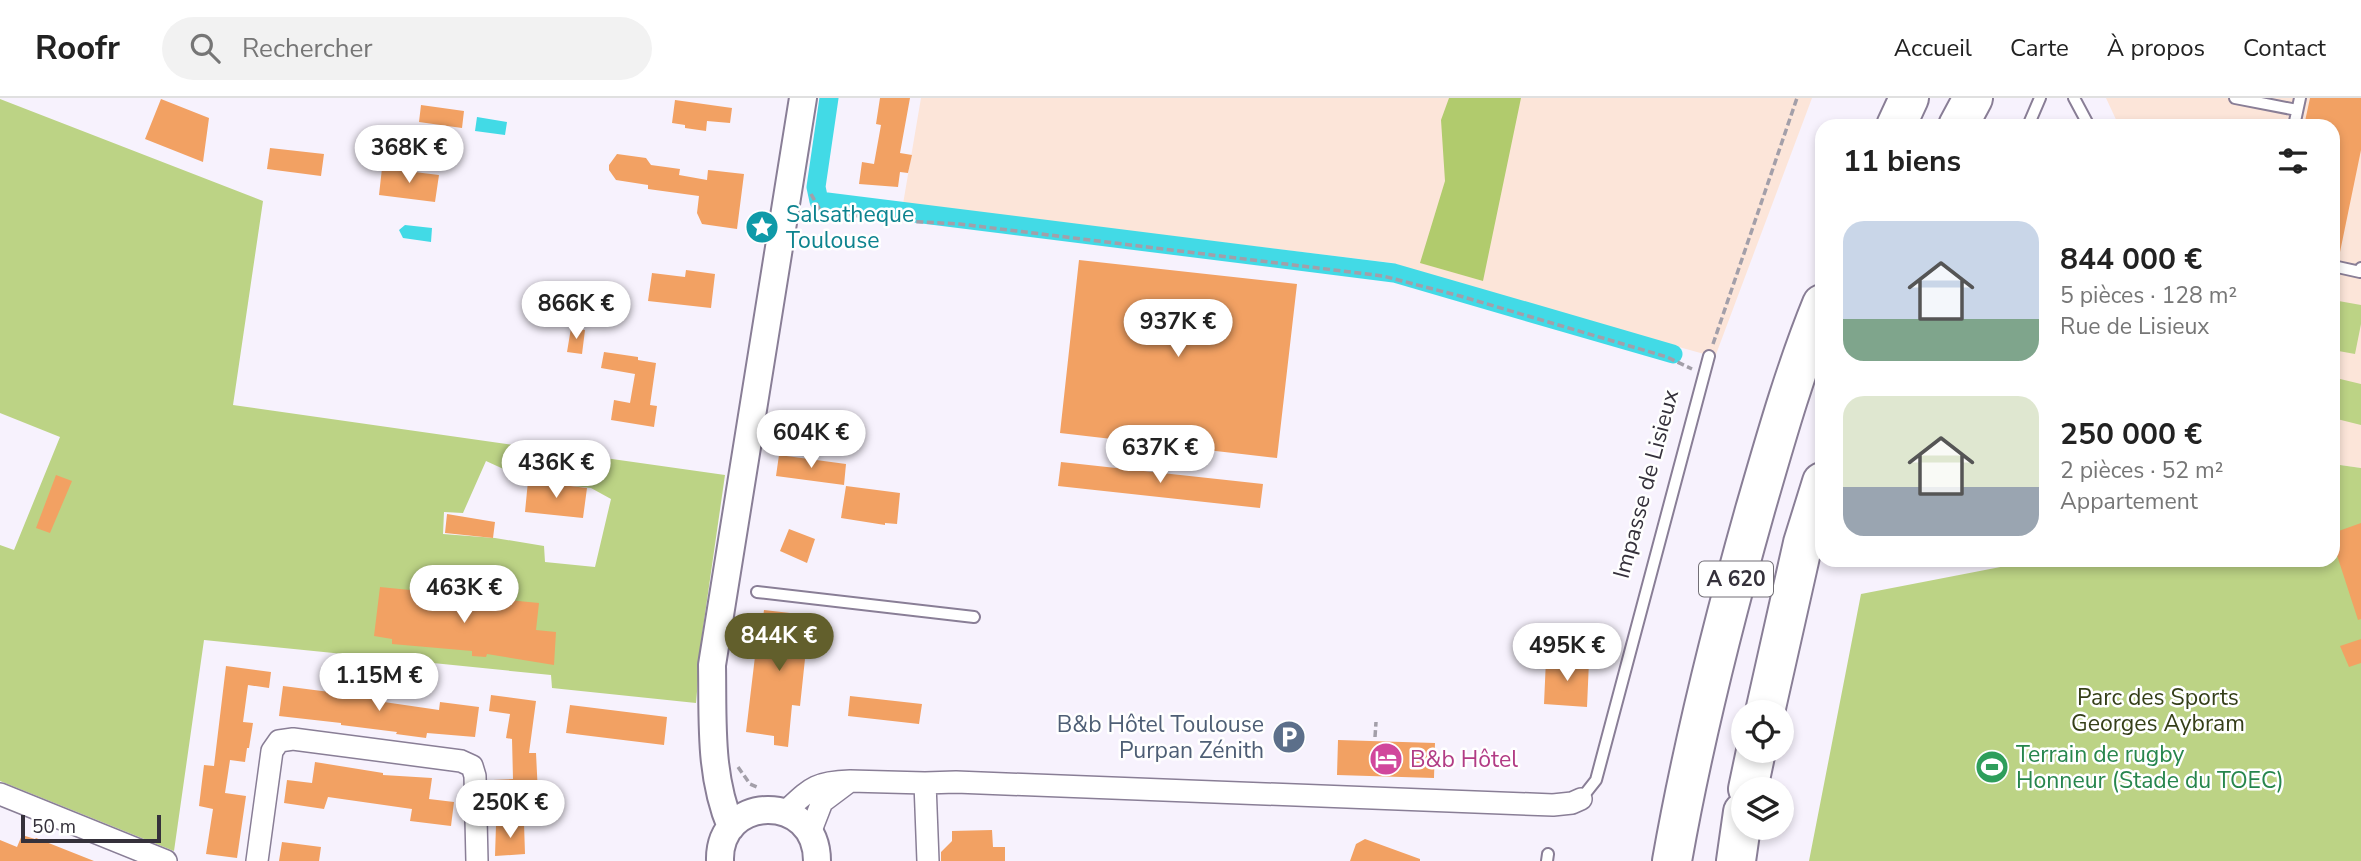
<!DOCTYPE html>
<html lang="fr">
<meta charset="utf-8">
<style>
body{margin:0;font-family:"Nunito Sans",sans-serif;background:#f2f2f2;color:#222;height:100vh;display:flex;flex-direction:column;font-size:26px;white-space:nowrap}
*{box-sizing:border-box;margin:0}
p{font-size:23px;color:#767676}
.icon{flex:none;width:38px;height:38px;fill:none;stroke:currentColor;stroke-width:2;stroke-linecap:round;stroke-linejoin:round}
.map{position:relative;flex:1;overflow:hidden}
.panel{position:absolute;left:1815px;top:21px;width:525px;height:448px;display:flex;flex-direction:column;background:#fff;border-radius:21px;box-shadow:0 4px 10px #0003}
.panel>*{flex:none}
.tools{position:absolute;left:1731px;top:602px;display:grid;gap:14px}
.tools a{display:grid;place-items:center;width:63px;height:63px;border-radius:50%;background:#fff;box-shadow:0 4px 10px #0003;font-size:35px}
.scale{position:absolute;left:21px;bottom:18px;width:140px;box-sizing:border-box;padding-left:7px;border:4px solid #35313b;border-top:0;font-size:19px;line-height:24px;white-space:nowrap;color:#35313b;-webkit-text-stroke:5px #fff;paint-order:stroke}
.price{position:absolute;translate:-50% -60px;padding:0 16px;border-radius:24px;background:#fff;color:#222;font-size:23px;line-height:46px;filter:drop-shadow(0 2px 4px #0008)}
.price::after{content:'';position:absolute;left:50%;top:42px;width:21px;height:16px;margin-left:-10px;background:inherit;clip-path:polygon(0 0,100% 0,50% 100%)}
.price.selected{background:#625f2c;color:#fff}
ul{padding:0;list-style:none}
li{display:flex;align-items:center;gap:21px;height:175px;padding:0 28px}
li span{display:grid;place-items:center;flex:none;width:196px;height:140px;border-radius:21px;color:#555}
li>.icon{margin-inline-start:auto}
span .icon{width:84px;height:84px;fill:#fffc;stroke-width:1}
li b{font-size:30px}
h2{display:flex;justify-content:space-between;align-items:center;height:84px;padding:0 28px;font-size:30px}
header{display:flex;align-items:center;gap:42px;box-sizing:border-box;height:98px;padding:0 35px;background:#fff;border-bottom:2px solid #e0e0e0}
header strong{font-size:33px}
nav{display:flex;gap:38px;margin-inline-start:auto;font-size:24px}
.search{width:490px;height:63px;background:#f2f2f2;display:flex;align-items:center;gap:18px;box-sizing:border-box;padding:0 24px;border-radius:38px;color:#767676;font-size:26px}
.map>svg:first-child{display:block}
</style>
<header>
<strong>Roofr</strong>
<div class="search"><svg class="icon" aria-label="search" viewBox="0 0 24 24"><circle cx="10" cy="10" r="6"/><path d="M15 15l6 6"/></svg>Rechercher</div>
<nav><a>Accueil</a><a>Carte</a><a>À propos</a><a>Contact</a></nav>
</header>
<div class="map">
<svg width="2361" height="763" viewBox="0 0 2361 763">
<rect width="100%" height="100%" fill="#f7f2fd"/>
<path fill="#fce5d9" d="M 921,0 L 1812,0 L 1715,259 L 1469,191 L 1393,165 L 903,106 Z
M 2106,0 L 2361,0 L 2361,370 L 2333,366 L 2333,28 L 2119,28 Z"/>
<path fill="#bcd385" fill-rule="evenodd" d="M 0,1 L 263,103 L 233,307 L 725,377 L 702,537 L 696,605 L 552,590 L 551,577 L 204,542 L 174,753 L 0,683 L 0,447 L 14,452 L 60,339 L 0,315 ZM 486,363 L 530,383 L 591,390 L 611,401 L 595,469 L 545,464 L 544,448 L 495,440 L 443,436 L 444,414 L 463,415 Z
M 2333,202 L 2361,207 L 2361,226 L 2355,256 L 2333,252 Z
M 2336,280 L 2361,286 L 2361,327 L 2333,320 L 2333,294 Z
M 2333,366 L 2361,370 L 2361,763 L 1809,763 L 1861,496 L 2036,462 L 2333,462 Z"/>
<path fill="#b1cb6d" d="M 1449,0 L 1521,0 L 1483,183 L 1420,165 L 1445,83 L 1441,22 Z"/>
<path fill="#42dae6" d="M 477,19 L 507,24 L 505,37 L 475,33 Z
M 405,127 L 432,130 L 431,144 L 403,140 L 399,132 Z"/>
<g fill="none" stroke-linecap="round" stroke-linejoin="round">
<path stroke="#42dae6" stroke-width="19" d="M 829,0 L 816,89 L 819,103 L 1394,175 L 1673,256"/>
</g>
<path fill="#f2a163" d="M 880,0 L 910,0 L 900,55 L 912,57 L 908,75 L 900,74 L 898,89 L 859,86 L 862,64 L 874,66 L 881,27 L 876,26 Z
M 2310,0 L 2361,0 L 2361,52 L 2340,154 L 2333,154 L 2333,28 L 2304,28 Z
M 161,1 L 209,20 L 203,64 L 145,41 Z
M 675,2 L 732,10 L 730,25 L 707,23 L 706,33 L 685,30 L 685,27 L 672,25 Z
M 421,7 L 464,13 L 462,30 L 419,24 Z
M 270,50 L 324,56 L 321,78 L 267,71 Z
M 617,56 L 646,60 L 651,67 L 680,71 L 679,77 L 707,82 L 708,72 L 744,76 L 737,131 L 702,126 L 697,115 L 699,98 L 648,91 L 648,87 L 616,82 L 609,72 L 609,67 Z
M 382,70 L 439,77 L 435,104 L 379,97 Z
M 1079,162 L 1297,186 L 1277,360 L 1060,335 Z
M 686,172 L 715,176 L 711,210 L 648,203 L 652,175 L 685,179 Z
M 571,230 L 585,232 L 582,256 L 567,254 Z
M 604,254 L 638,259 L 638,262 L 656,265 L 650,307 L 657,308 L 654,329 L 611,322 L 614,302 L 630,305 L 635,276 L 601,270 Z
M 779,357 L 846,366 L 844,387 L 776,378 Z
M 1061,364 L 1263,386 L 1260,410 L 1058,388 Z
M 56,377 L 72,383 L 50,435 L 36,430 Z
M 528,383 L 587,390 L 583,420 L 525,414 Z
M 846,388 L 900,395 L 897,426 L 885,425 L 885,427 L 841,420 Z
M 447,416 L 495,424 L 493,440 L 445,435 Z
M 2361,425 L 2361,521 L 2358,522 L 2333,445 L 2333,435 Z
M 789,431 L 815,441 L 807,465 L 780,453 Z
M 380,489 L 539,505 L 536,532 L 556,534 L 554,567 L 487,556 L 486,559 L 472,558 L 472,553 L 392,546 L 392,541 L 374,538 Z
M 764,512 L 816,518 L 813,543 L 807,542 L 800,608 L 792,607 L 788,649 L 774,647 L 774,638 L 746,634 L 756,550 L 759,550 Z
M 2361,541 L 2361,565 L 2349,569 L 2340,548 Z
M 1546,561 L 1589,563 L 1587,609 L 1544,606 Z
M 226,568 L 271,574 L 269,590 L 248,587 L 243,624 L 253,625 L 249,650 L 247,650 L 245,664 L 230,662 L 225,695 L 246,698 L 237,760 L 206,756 L 213,711 L 199,708 L 204,667 L 214,668 Z
M 283,588 L 384,601 L 384,604 L 439,612 L 440,604 L 479,609 L 475,639 L 427,635 L 426,640 L 396,636 L 397,634 L 341,627 L 341,625 L 279,618 Z
M 491,597 L 536,603 L 529,655 L 536,655 L 538,696 L 494,698 L 493,682 L 513,681 L 512,641 L 506,640 L 510,616 L 489,613 Z
M 850,598 L 922,606 L 919,626 L 848,618 Z
M 570,607 L 667,619 L 664,647 L 566,635 Z
M 1338,642 L 1435,645 L 1434,680 L 1337,677 Z
M 315,664 L 383,675 L 383,677 L 432,680 L 429,701 L 454,704 L 451,728 L 410,723 L 412,711 L 328,699 L 324,711 L 284,705 L 287,682 L 312,685 Z
M 524,725 L 525,756 L 495,758 L 496,727 Z
M 992,732 L 993,749 L 1005,749 L 1005,763 L 941,763 L 941,754 L 952,743 L 952,733 Z
M 22,737 L 35,741 L 36,740 L 94,763 L 0,763 L 0,742 L 17,749 Z
M 1365,741 L 1420,761 L 1420,763 L 1350,763 L 1356,746 Z
M 282,744 L 321,749 L 319,763 L 279,763 Z"/>
<g fill="none" stroke-linecap="round" stroke-linejoin="round">
<defs>
<path id="service" d="M 2074,0 L 2089,28
M 2235,0 L 2297,12
M 2028,28 L 2040,0
M 2294,28 L 2300,0
M 2333,168 L 2360,174 L 2361,170
M 757,494 L 974,519
M 1581,701 L 1596,682 L 1709,258
M 1547,763 L 1548,756"/>
<path id="minor" d="M 850,683 L 925,685 L 928,763
M 925,685 L 956,684 L 1553,707 L 1572,705 L 1581,701
M 0,696 L 166,763
M 785,714 C 810,691 814,684 850,683 L 822,704 L 810,735
M 257,763 L 272,653 L 279,643 L 293,641 L 461,663 L 472,668 L 475,678 L 477,763"/>
<path id="tertiary" d="M 731,729 C 709,677 713,622 712,567 L 803,0
M 720,763 C 718,696 817,694 817,763"/>
<path id="motorway" d="M 1896,28 L 1909,0
M 1958,28 L 1973,0
M 1765,614 L 1803,445 L 1822,384
M 1748,691 L 1756,653
M 1672,763 C 1693,644 1722,529 1755,412 C 1775,343 1795,272 1822,206
M 1736,763 L 1743,714"/>
</defs>
<use href="#service" stroke="#897e96" stroke-width="14"/>
<use href="#minor" stroke="#897e96" stroke-width="24"/>
<use href="#tertiary" stroke="#897e96" stroke-width="30"/>
<use href="#motorway" stroke="#897e96" stroke-width="42"/>
<path stroke="#a39fa9" stroke-width="3.5" stroke-dasharray="7 3.5" stroke-linecap="butt" d="M 811,96 L 820,112 L 885,122 L 960,126 L 1383,178 L 1460,198 L 1667,259 L 1692,271
M 1713,246 L 1797,0
M 1375,639 L 1376,624
M 738,669 L 750,686 L 759,690"/>
<use href="#service" stroke="#fff" stroke-width="10"/>
<use href="#minor" stroke="#fff" stroke-width="21"/>
<use href="#tertiary" stroke="#fff" stroke-width="26"/>
<use href="#motorway" stroke="#fff" stroke-width="38"/>
</g>
<defs>
<symbol id="sight-disc" viewBox="-11 -11 22 22"><circle r="9.5" fill="#0f9aa8" stroke="#fff"/><path d="M0-6L1.8-2.2L6-1.7L2.9 1.2L3.7 5.4L0 3.3L-3.7 5.4L-2.9 1.2L-6-1.7L-1.8-2.2Z" fill="#fff"/></symbol>
<symbol id="parking-disc" viewBox="-11 -11 22 22"><circle r="9.5" fill="#5c6f8a" stroke="#fff"/><path d="M-3.5-5.5H1a3.5 3.5 0 0 1 0 7H-1V5.5H-3.5ZM-1-3.4V-.6H.8a1.4 1.4 0 0 0 0-2.8Z" fill="#fff"/></symbol>
<symbol id="hotel-disc" viewBox="-11 -11 22 22"><circle r="9.5" fill="#d1479c" stroke="#fff"/><path d="M-6-4.5h1.5V1H6V5H4.5V3h-9V5H-6ZM-4 0a1.8 1.8 0 1 1 3.6 0ZM.5 0V-2.5h3Q6-2.5 6 0Z" fill="#fff"/></symbol>
<symbol id="stadium-disc" viewBox="-11 -11 22 22"><circle r="9.5" fill="#2e9e5b" stroke="#fff"/><path d="M0-5a6.5 5 0 1 0 0 10a6.5 5 0 1 0 0-10ZM-3.5-1.8h7v3.6h-7Z" fill="#fff"/></symbol>
</defs>
<g fill-rule="evenodd">
<use href="#sight-disc" x="743" y="110" width="38" height="38"/>
<use href="#parking-disc" x="1270" y="620" width="38" height="38"/>
<use href="#hotel-disc" x="1367" y="642" width="38" height="38"/>
<use href="#stadium-disc" x="1973" y="650" width="38" height="38"/>
</g>
<g text-anchor="middle" dominant-baseline="central" stroke-width="5" stroke-linejoin="round" paint-order="stroke">
<rect fill="#fff" stroke="#726f76" stroke-width="2" x="1699" y="463.5" width="74" height="35" rx="5"/>
<g font-size="21" font-weight="bold" fill="#35313b">
<text x="1736" y="481">A 620</text>
</g>
<g font-size="23" fill="#0d838f" stroke="#fff" text-anchor="start">
<text x="786" y="116">Salsatheque<tspan x="786" dy="26">Toulouse</tspan></text>
</g>
<g font-size="23" fill="#35313b" stroke="#fff">
<text transform="translate(1646 386) rotate(-75)">Impasse de Lisieux</text>
</g>
<g font-size="23" fill="#353f18" stroke="#fff">
<text x="2158" y="599">Parc des Sports<tspan x="2158" dy="26">Georges Aybram</tspan></text>
</g>
<g font-size="23" fill="#4e5e75" stroke="#fff" text-anchor="end">
<text x="1264" y="626">B&amp;b Hôtel Toulouse<tspan x="1264" dy="26">Purpan Zénith</tspan></text>
</g>
<g font-size="23" fill="#27864d" stroke="#fff" text-anchor="start">
<text x="2016" y="656">Terrain de rugby<tspan x="2016" dy="26">Honneur (Stade du TOEC)</tspan></text>
</g>
<g font-size="23" fill="#b23c85" stroke="#fff" text-anchor="start">
<text x="1410" y="661">B&amp;b Hôtel</text>
</g>
</g>
</svg>
<div class="tools">
<a><svg class="icon" aria-label="locate" viewBox="0 0 24 24"><circle cx="12" cy="12" r="6"/><path d="M12 2v4M12 18v4M2 12h4M18 12h4"/></svg></a>
<a><svg class="icon" aria-label="layers" viewBox="0 0 24 24"><path d="M12 4l9 5-9 5-9-5zM3 14l9 5 9-5"/></svg></a>
</div>
<div class="scale">50 m</div>
<b class="price" style="left:409px;top:87px">368K €</b>
<b class="price" style="left:576px;top:243px">866K €</b>
<b class="price" style="left:1178px;top:261px">937K €</b>
<b class="price" style="left:811px;top:372px">604K €</b>
<b class="price" style="left:1160px;top:387px">637K €</b>
<b class="price" style="left:556px;top:402px">436K €</b>
<b class="price" style="left:464px;top:527px">463K €</b>
<b class="price selected" style="left:779px;top:575px">844K €</b>
<b class="price" style="left:1567px;top:585px">495K €</b>
<b class="price" style="left:379px;top:615px">1.15M €</b>
<b class="price" style="left:510px;top:742px">250K €</b>
<section class="panel">
<h2>11 biens<svg class="icon" aria-label="filters" viewBox="0 0 24 24"><path d="M4 7h16M4 17h16"/><circle cx="9" cy="7" r="2"/><circle cx="15" cy="17" r="2"/></svg></h2>
<ul>
<li><span style="background:linear-gradient(#c9d6e8 70%,#7fa58c 0)"><svg class="icon" aria-label="home" viewBox="0 0 24 24"><path d="M3 11l9-7 9 7M6 9v11h12V9"/></svg></span><div><b>844 000 €</b><p>5 pièces · 128 m²</p><p>Rue de Lisieux</p></div></li>
<li><span style="background:linear-gradient(#dfe7d0 65%,#9aa5b1 0)"><svg class="icon" aria-label="home" viewBox="0 0 24 24"><path d="M3 11l9-7 9 7M6 9v11h12V9"/></svg></span><div><b>250 000 €</b><p>2 pièces · 52 m²</p><p>Appartement</p></div></li>
</ul>
</section>
</div>
